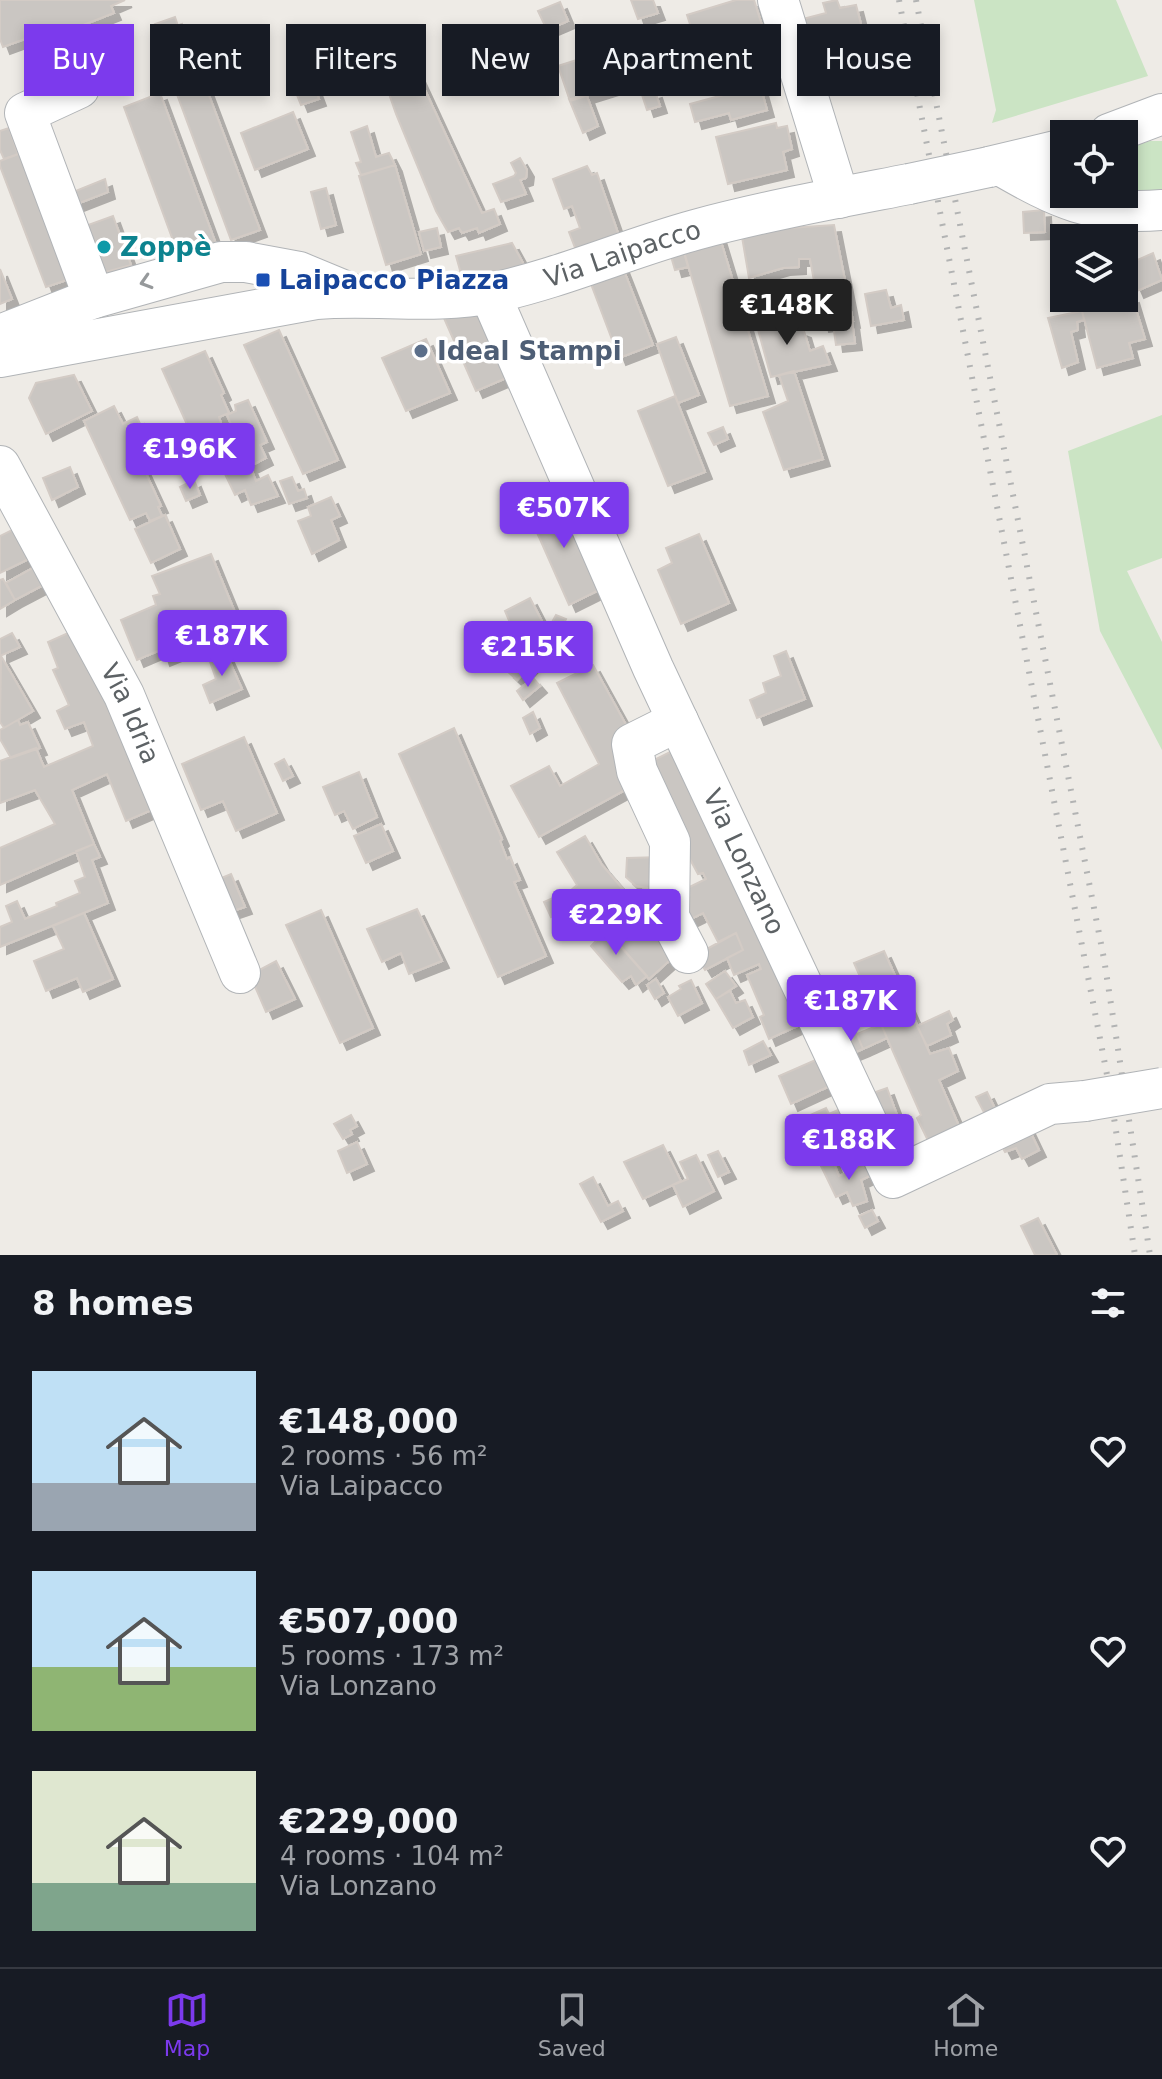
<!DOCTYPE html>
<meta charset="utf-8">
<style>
body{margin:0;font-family:"DejaVu Sans",sans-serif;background:#242831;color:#f1f3f6;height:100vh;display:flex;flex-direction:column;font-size:30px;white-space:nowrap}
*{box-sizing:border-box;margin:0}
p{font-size:26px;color:#9ea1a6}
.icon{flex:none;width:44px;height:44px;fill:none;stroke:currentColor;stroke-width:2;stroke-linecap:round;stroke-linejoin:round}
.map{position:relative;height:1255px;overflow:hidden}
.details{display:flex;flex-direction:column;background:#171b24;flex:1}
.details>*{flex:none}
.banner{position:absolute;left:24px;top:24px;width:1114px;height:72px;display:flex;gap:16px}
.fabs{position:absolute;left:1050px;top:120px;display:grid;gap:16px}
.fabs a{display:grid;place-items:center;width:88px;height:88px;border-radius:0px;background:#171b24;box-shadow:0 4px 12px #0003;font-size:40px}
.price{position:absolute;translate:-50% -68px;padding:0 18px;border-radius:8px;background:#7c3aed;color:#fff;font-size:26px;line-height:52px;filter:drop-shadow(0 2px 4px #0008)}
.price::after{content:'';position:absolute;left:50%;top:48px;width:24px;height:18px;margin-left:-12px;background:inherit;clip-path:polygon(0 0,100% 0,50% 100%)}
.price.on{background:#222;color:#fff}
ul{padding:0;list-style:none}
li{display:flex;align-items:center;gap:24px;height:200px;padding:0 32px}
li span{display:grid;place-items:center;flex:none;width:224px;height:160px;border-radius:0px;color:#555}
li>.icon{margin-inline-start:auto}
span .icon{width:96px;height:96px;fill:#fffc;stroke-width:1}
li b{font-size:34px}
h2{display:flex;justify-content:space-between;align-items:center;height:96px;padding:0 32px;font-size:34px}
.chip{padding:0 28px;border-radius:0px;background:#171b24;box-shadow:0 4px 12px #0003;font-size:28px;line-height:72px}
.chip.on{background:#7c3aed;color:#fff}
.tab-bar{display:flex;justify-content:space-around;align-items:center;height:112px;border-top:2px solid #363941;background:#171b24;font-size:22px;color:#9ea1a6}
.tab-bar a{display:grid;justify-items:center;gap:4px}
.tab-bar .on{color:#7c3aed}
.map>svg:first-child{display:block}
</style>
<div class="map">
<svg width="1162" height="1255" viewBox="0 0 1162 1255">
<defs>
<filter id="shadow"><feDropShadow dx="7" dy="7" stdDeviation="0" flood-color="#0004"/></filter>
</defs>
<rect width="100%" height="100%" fill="#eeebe6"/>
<path fill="#cbe4c4" d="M 974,0 L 1116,0 L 1148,76 L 992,123 L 996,110 Z
M 1150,141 L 1162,141 L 1162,200 L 1124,189 L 1124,149 Z
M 1162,415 L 1162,558 L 1127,571 L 1162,642 L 1162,750 L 1100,631 L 1068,451 Z"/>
<path fill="#cac6c2" stroke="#d3cbc5" stroke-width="2" filter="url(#shadow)" d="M 0,0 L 125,0 L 111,6 L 114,13 L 55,36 L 52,29 L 3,47 L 0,39 Z
M 631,0 L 653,0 L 658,13 L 638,19 Z
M 736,0 L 754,0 L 773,60 L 708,80 L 687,15 Z
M 837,0 L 840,8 L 856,5 L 868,51 L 810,66 L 799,20 L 826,13 L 823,3 Z
M 560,2 L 568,21 L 547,30 L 538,11 Z
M 175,17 L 178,26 L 159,34 L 155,24 Z
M 182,24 L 260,230 L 231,240 L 155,35 Z
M 251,37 L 257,56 L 247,59 L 241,40 Z
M 653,40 L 663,72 L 570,101 L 558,66 L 614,48 L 614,51 Z
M 406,49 L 482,213 L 494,209 L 500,224 L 479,233 L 477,228 L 462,233 L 459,228 L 448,232 L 436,211 L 396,114 L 378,62 Z
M 377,56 L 383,77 L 370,81 L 365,61 Z
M 313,83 L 319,99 L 301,105 L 295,90 Z
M 760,85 L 767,110 L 731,120 L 729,113 L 695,122 L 690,104 Z
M 655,91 L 660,106 L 647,110 L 642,95 Z
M 160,93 L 216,244 L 178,254 L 124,107 Z
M 587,96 L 598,126 L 583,133 L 569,99 Z
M 293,112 L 308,149 L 255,170 L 241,133 Z
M 776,123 L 777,128 L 787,126 L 792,149 L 783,152 L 787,170 L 728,184 L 716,137 Z
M 367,126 L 376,157 L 389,153 L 395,165 L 361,175 L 356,163 L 361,162 L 351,132 Z
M 9,128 L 18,154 L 4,159 L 0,150 L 0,131 Z
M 29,150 L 76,277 L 46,287 L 0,166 L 0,161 Z
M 520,158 L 527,170 L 526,178 L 520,180 L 526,194 L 501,202 L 493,184 L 514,176 L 516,173 L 511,163 Z
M 395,165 L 421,254 L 386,265 L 359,176 Z
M 587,166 L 592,175 L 597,173 L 619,236 L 577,253 L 569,232 L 580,228 L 572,206 L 564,209 L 553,179 Z
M 105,179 L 108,192 L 77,204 L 73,192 Z
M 326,188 L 336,225 L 321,229 L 311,192 Z
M 1044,210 L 1045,232 L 1024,233 L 1023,212 Z
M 113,216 L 131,265 L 95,275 L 77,229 Z
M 834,225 L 853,321 L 822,325 L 810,259 L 799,259 L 799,267 L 783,268 L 749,278 L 741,231 Z
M 437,228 L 441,247 L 424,251 L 419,232 Z
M 719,235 L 768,396 L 730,406 L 682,245 Z
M 512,243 L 528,272 L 465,288 L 456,256 Z
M 683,249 L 688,267 L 675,270 L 670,253 Z
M 1153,253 L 1162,280 L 1137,291 L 1126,265 Z
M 621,263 L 653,345 L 619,358 L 588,276 Z
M 0,269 L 12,299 L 0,304 Z
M 886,290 L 891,308 L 901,305 L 904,320 L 871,326 L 865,294 Z
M 1132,296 L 1145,339 L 1129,343 L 1133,358 L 1097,368 L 1082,311 Z
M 479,305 L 511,376 L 476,391 L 440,309 Z
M 780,310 L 780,327 L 789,325 L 804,331 L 810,351 L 823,346 L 830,364 L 771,377 L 754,315 Z
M 1082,311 L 1084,320 L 1077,322 L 1078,330 L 1071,332 L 1078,362 L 1062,368 L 1048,318 Z
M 852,321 L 855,343 L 836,345 L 833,324 Z
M 279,330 L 338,460 L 303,474 L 244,345 Z
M 676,337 L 699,395 L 678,403 L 657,344 Z
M 426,339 L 450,393 L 406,411 L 382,358 Z
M 205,351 L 224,393 L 221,395 L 229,413 L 219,417 L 222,426 L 193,438 L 162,369 Z
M 794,371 L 823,459 L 784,470 L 763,412 L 788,401 L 779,375 Z
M 74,375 L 92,411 L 46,434 L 29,398 L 36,383 Z
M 675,396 L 705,472 L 668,486 L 638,411 Z
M 248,400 L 267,442 L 260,445 L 266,458 L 250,466 L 256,481 L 268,475 L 278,496 L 251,505 L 245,490 L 235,495 L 224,472 L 247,461 L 227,415 L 236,411 L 235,405 Z
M 114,406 L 123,424 L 137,417 L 146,437 L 132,443 L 161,506 L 158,507 L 162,516 L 150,521 L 146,513 L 130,520 L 84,421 Z
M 723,427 L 728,439 L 714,445 L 708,433 Z
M 70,467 L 78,487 L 52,500 L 43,478 Z
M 292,477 L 298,491 L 304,489 L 307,498 L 289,504 L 280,481 Z
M 194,480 L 200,495 L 186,501 L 180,487 Z
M 559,495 L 601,589 L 569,605 L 527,510 Z
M 331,497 L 340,516 L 331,520 L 339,540 L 312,554 L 298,521 L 311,516 L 308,507 Z
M 165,515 L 180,549 L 151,563 L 135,529 Z
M 22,525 L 37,555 L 0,573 L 0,536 Z
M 699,534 L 729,603 L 681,624 L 658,570 L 672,563 L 666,548 Z
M 211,554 L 241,627 L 163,659 L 160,650 L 137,660 L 121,620 L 156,605 L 153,596 L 160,594 L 152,576 Z
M 42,563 L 51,581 L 15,600 L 6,583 Z
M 3,579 L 15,600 L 0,609 L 0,580 Z
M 530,598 L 547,631 L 556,615 L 566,619 L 558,637 L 517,680 L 507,671 L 525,649 L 518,642 L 505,611 Z
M 77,629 L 161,806 L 126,821 L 107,774 L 72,790 L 94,844 L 0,885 L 0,848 L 55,824 L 35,790 L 0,803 L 0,761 L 36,748 L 44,767 L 93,746 L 84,722 L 65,729 L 57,711 L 69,705 L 53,670 L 58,668 L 48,642 Z
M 12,633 L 20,647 L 0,656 L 0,639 Z
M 224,649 L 242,689 L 210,703 L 203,685 L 216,679 L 208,656 Z
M 786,651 L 805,699 L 757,718 L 750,700 L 766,693 L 763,683 L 781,676 L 774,656 Z
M 1,656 L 33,711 L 4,728 L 0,722 Z
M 593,665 L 630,732 L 638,783 L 539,837 L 511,786 L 549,766 L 560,786 L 599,764 L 557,683 Z
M 533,678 L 540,686 L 523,700 L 517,691 Z
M 533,712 L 540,728 L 530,734 L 523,718 Z
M 18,720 L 20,725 L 28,722 L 40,748 L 11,758 L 0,739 L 0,730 Z
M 454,728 L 502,839 L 500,841 L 507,859 L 510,857 L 520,880 L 514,882 L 546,956 L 498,977 L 399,754 Z
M 244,737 L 277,813 L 236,831 L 223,801 L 201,810 L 182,764 Z
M 678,748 L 802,1024 L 769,1039 L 760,1017 L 764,1015 L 747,975 L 761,969 L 759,964 L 734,975 L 727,958 L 743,950 L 736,933 L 718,942 L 703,913 L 685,922 L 673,895 L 706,879 L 703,873 L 698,874 L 640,767 Z
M 284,759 L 293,776 L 283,781 L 275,764 Z
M 359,772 L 377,817 L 353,829 L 344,811 L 335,815 L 323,787 Z
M 381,824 L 393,851 L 366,863 L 354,836 Z
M 585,836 L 602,865 L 678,953 L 649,979 L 571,890 L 577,885 L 557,852 Z
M 94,844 L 100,857 L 92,860 L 108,903 L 0,947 L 0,927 L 12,922 L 6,906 L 17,901 L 25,919 L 57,906 L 56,903 L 80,893 L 75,881 L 85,877 L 76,851 Z
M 662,857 L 660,890 L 636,886 L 626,877 L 627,858 Z
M 231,874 L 245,907 L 227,913 L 214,881 Z
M 571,890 L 581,900 L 551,917 L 544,902 Z
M 417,909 L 442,961 L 409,974 L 401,953 L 382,962 L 367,929 Z
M 321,910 L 373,1028 L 340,1043 L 286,925 Z
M 84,913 L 113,979 L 83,992 L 77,978 L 46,991 L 34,961 L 64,949 L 53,926 Z
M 600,923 L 647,976 L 636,985 L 631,976 L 622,982 L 591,946 L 600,937 L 593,930 Z
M 736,933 L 743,950 L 705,970 L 696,955 Z
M 884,951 L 930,1054 L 949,1048 L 958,1071 L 939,1080 L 965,1140 L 934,1153 L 917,1118 L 921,1115 L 854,963 Z
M 276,961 L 295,999 L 266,1012 L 250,975 Z
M 725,971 L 736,986 L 716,999 L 706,984 Z
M 656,979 L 664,993 L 655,999 L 647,985 Z
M 691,980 L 702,1003 L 678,1016 L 668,997 L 681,989 L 679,986 Z
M 730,991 L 736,1003 L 745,1000 L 753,1017 L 733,1028 L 716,999 Z
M 949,1011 L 953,1020 L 947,1024 L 951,1035 L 927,1046 L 917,1026 Z
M 881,1024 L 887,1038 L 863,1049 L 857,1034 Z
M 855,1030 L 863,1049 L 846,1056 L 838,1038 Z
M 763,1041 L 771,1055 L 749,1065 L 744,1051 Z
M 820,1058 L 832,1085 L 791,1104 L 779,1076 Z
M 887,1088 L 897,1115 L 875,1123 L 864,1096 Z
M 987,1092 L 1000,1119 L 990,1124 L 976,1097 Z
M 847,1106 L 873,1163 L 852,1172 L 845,1155 L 821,1166 L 799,1120 L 826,1108 L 829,1114 Z
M 351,1115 L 357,1126 L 350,1130 L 352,1134 L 343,1139 L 334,1124 Z
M 1027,1125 L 1039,1150 L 1022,1159 L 1016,1148 L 1005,1152 L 996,1135 Z
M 357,1142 L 367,1164 L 347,1173 L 338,1151 Z
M 663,1145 L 681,1181 L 643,1199 L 624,1162 Z
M 718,1151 L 729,1172 L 718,1177 L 708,1155 Z
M 696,1155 L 714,1191 L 683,1207 L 673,1185 L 688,1179 L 680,1162 Z
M 833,1161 L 839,1176 L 873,1163 L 876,1173 L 861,1180 L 867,1201 L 853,1206 L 847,1192 L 836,1197 L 821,1166 Z
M 593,1177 L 608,1206 L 618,1201 L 623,1211 L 601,1222 L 580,1184 Z
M 872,1210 L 878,1221 L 865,1228 L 859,1216 Z
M 1038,1218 L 1057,1255 L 1035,1255 L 1021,1226 Z"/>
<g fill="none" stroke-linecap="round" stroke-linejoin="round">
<defs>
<g id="minor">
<path d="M 778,0 L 839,198"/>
<path d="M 79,88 L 25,113 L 94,298"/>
<path d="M 1109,134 L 1162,114"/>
<path d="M 1000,165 C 1057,198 1094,216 1162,210"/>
<path d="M 989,167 L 1064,149"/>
<path id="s1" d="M 490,294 L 653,668 L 893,1178 L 1050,1104 L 1085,1101"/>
<path d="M 0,335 L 94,298 L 221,262 L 246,262 L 299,272 L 352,294"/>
<path id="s2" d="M 0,357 L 316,299 C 375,294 434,305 492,293 C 562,278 626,249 695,230 C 765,211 837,198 909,184"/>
<path id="s3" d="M 0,466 L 124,695 L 240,973"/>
<path d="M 678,721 L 632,744 L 637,771 L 670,842 L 669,917 L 688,953"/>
</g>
</defs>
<use href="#minor" stroke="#b1b4b7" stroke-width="42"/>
<use href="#minor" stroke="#fff" stroke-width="40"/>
<path stroke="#b2b3b3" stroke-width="6" stroke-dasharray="2 10" stroke-linecap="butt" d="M 899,0 L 1109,1085 L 1135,1255
M 916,0 L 1104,959 L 1150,1255"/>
<defs>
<path id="minor-bridge" d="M 909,184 L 989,167
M 1085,1101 L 1162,1088"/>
</defs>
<use href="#minor-bridge" stroke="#b1b4b7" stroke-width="42" stroke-linecap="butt"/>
<use href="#minor-bridge" stroke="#fff" stroke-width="40"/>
</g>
<defs><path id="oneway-chevron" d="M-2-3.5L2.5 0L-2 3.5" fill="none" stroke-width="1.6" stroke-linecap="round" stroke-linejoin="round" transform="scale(2)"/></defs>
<use stroke="#96999b" href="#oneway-chevron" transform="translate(146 282) rotate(163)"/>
<circle fill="#0f9aa8" stroke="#fff" stroke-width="3" cx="104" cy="247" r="8"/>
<rect fill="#1a4fb4" stroke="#fff" stroke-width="3" x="255" y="272" width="16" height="16" rx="4"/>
<circle fill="#5c6f8a" stroke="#fff" stroke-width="3" cx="421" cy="351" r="8"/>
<g text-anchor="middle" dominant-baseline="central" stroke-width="7" stroke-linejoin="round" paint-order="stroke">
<g font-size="26" font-weight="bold" fill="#0d838f" stroke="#fff" text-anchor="start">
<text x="120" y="247">Zoppè</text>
</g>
<g font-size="26" fill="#5d6265" stroke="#fff">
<text stroke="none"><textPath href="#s2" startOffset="634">Via Laipacco</textPath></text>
<text stroke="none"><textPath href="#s3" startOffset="280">Via Idria</textPath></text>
<text stroke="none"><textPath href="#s1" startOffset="622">Via Lonzano</textPath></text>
</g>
<g font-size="26" font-weight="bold" fill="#164399" stroke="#fff" text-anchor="start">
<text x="279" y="280">Laipacco Piazza</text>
</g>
<g font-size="26" font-weight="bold" fill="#4e5e75" stroke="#fff" text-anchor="start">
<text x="437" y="351">Ideal Stampi</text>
</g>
</g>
</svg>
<div class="fabs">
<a><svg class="icon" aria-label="locate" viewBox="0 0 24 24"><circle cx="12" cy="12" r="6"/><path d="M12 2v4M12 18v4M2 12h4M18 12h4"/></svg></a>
<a><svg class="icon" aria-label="layers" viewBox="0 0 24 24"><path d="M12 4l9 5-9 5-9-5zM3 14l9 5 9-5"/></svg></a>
</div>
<b class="price on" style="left:787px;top:347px">€148K</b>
<b class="price" style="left:190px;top:491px">€196K</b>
<b class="price" style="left:564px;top:550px">€507K</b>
<b class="price" style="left:222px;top:678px">€187K</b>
<b class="price" style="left:528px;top:689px">€215K</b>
<b class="price" style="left:616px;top:957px">€229K</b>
<b class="price" style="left:851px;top:1043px">€187K</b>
<b class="price" style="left:849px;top:1182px">€188K</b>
<div class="banner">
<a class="chip on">Buy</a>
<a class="chip">Rent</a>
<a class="chip">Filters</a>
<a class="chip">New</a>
<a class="chip">Apartment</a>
<a class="chip">House</a>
</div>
</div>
<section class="details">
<h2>8 homes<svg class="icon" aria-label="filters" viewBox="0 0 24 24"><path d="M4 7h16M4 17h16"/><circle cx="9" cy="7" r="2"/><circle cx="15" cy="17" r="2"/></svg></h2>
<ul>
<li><span style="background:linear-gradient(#bfe0f5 70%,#9aa5b1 0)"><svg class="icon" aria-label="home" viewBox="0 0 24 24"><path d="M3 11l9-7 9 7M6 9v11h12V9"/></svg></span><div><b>€148,000</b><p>2 rooms · 56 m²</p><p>Via Laipacco</p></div><svg class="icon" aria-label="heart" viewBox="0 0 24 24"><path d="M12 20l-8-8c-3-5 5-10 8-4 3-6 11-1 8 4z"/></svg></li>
<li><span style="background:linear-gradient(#bfe0f5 60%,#8fb573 0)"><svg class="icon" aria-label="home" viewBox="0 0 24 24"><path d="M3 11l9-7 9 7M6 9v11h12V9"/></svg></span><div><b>€507,000</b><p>5 rooms · 173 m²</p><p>Via Lonzano</p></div><svg class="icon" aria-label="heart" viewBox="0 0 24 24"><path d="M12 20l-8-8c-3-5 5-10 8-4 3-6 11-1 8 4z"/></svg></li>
<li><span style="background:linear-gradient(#dfe7d0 70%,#7fa58c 0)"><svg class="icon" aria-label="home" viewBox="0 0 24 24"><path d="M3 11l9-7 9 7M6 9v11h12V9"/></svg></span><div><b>€229,000</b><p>4 rooms · 104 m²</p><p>Via Lonzano</p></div><svg class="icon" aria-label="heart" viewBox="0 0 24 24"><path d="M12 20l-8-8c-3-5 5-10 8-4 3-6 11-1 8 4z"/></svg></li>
</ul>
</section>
<nav class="tab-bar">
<a class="on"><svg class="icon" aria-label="map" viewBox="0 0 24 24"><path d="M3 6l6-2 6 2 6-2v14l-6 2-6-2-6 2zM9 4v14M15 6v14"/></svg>Map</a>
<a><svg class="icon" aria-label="saved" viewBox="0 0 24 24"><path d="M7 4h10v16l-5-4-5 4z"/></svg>Saved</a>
<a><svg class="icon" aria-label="home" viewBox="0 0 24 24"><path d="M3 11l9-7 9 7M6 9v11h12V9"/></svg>Home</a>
</nav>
